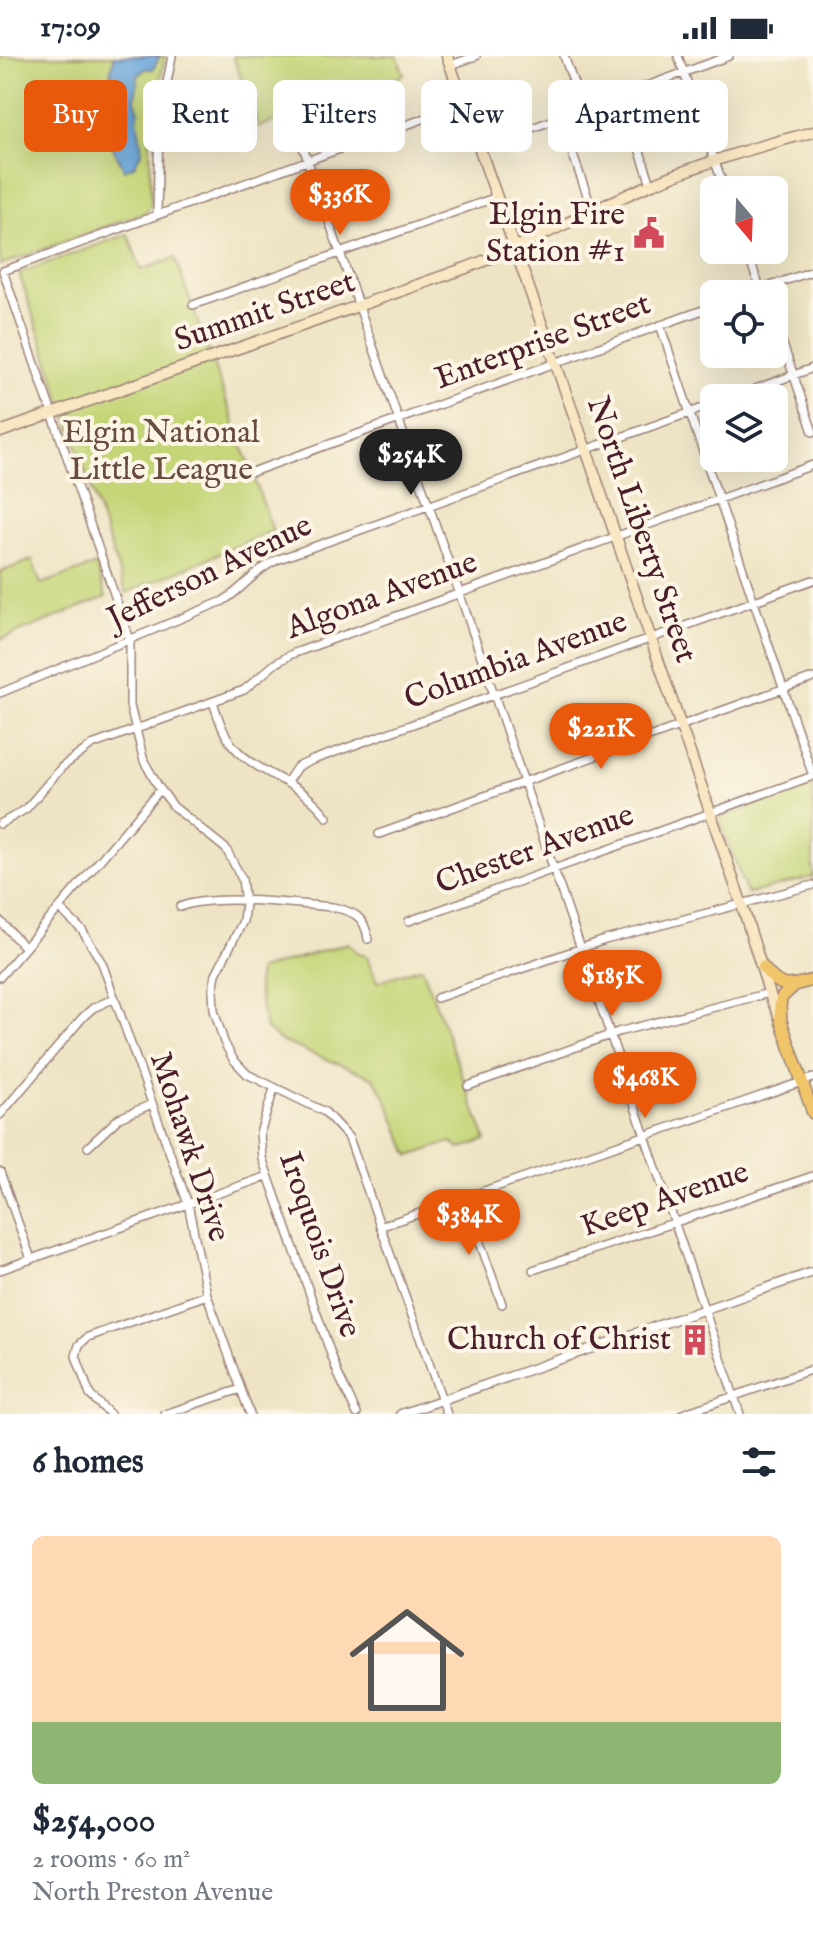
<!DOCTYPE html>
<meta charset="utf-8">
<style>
body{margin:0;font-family:"IM FELL English",serif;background:#f2f2f3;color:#1f2937;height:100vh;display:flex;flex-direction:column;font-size:30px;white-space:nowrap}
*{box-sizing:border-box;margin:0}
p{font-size:26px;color:#747a83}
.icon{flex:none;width:44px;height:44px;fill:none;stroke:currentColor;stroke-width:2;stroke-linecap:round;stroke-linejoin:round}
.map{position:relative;height:1358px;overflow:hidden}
.details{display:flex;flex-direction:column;background:#fff;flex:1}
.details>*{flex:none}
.top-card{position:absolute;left:24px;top:24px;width:766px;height:72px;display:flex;gap:16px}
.needle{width:52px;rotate:161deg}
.fabs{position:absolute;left:700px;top:120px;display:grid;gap:16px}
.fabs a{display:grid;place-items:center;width:88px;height:88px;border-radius:12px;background:#fff;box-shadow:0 8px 32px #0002;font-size:40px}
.price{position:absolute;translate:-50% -68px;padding:0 18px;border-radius:28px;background:#ea580c;color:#fff;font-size:26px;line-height:52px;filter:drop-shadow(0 2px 4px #0008)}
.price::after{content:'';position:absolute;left:50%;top:48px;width:24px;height:18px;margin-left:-12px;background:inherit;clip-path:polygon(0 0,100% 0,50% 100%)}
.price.current{background:#222;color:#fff}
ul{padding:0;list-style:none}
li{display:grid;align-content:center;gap:16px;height:424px;padding:0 32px}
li+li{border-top:2px solid #e0e1e3}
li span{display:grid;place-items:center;height:248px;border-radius:12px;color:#555}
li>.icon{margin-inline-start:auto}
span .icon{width:144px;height:144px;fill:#fffc;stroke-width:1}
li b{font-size:34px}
h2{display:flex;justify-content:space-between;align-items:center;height:96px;padding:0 32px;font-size:34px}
.chip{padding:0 28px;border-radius:12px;background:#fff;box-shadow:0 8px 32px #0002;font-size:28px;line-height:72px}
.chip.current{background:#ea580c;color:#fff}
.status{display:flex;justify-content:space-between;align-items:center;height:56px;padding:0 40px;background:#fff;direction:ltr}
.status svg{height:22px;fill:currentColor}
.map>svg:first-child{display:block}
</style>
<div class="status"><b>17:09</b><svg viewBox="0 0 49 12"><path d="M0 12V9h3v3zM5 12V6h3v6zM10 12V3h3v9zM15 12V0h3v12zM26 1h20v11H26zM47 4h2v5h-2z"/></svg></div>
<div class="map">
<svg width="813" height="1358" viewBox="0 0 813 1358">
<rect width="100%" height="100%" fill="#fcf5e5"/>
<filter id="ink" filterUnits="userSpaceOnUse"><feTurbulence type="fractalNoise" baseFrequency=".0125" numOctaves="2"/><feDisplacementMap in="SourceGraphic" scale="16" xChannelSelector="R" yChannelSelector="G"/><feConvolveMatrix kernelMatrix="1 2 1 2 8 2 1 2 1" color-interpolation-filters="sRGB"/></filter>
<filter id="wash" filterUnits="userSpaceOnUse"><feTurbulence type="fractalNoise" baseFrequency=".006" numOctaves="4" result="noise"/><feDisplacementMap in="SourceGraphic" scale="32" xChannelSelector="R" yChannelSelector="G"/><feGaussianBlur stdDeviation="1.8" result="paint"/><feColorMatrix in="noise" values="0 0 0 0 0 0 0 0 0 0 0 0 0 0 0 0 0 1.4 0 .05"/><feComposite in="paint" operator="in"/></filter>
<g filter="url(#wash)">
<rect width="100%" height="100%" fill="#eee4c5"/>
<path fill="#c4d577" stroke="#877a51" stroke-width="2" d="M 0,0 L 165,0 L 150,77 L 151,147 L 146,156 L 0,209 Z
M 233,0 L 397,0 L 404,19 L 259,71 Z
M 128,178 L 141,214 L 175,202 L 273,475 L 126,537 L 19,217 Z
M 32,504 L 41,528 L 96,509 L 106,541 L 0,584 L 0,516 Z
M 813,729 L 813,821 L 747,838 L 719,762 Z
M 348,887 L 359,898 L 367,900 L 377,926 L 422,911 L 486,1084 L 460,1093 L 451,1086 L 410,1100 C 399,1078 387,1036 372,1021 L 283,986 L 266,973 L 257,929 L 259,914 Z"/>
<path fill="#69a6db" stroke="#5a6283" stroke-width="2" d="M 114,0 L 160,0 L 153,13 L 145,13 L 138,20 L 135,44 L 139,56 L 137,60 L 142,95 L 134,110 L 124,114 L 112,90 L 107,67 L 111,47 L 108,29 Z"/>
</g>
<g filter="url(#ink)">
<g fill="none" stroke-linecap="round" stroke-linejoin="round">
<defs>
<path id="minor" d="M 564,0 L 583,53
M 678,0 L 725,134
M 451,9 L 476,0
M 621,39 L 651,128
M 560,62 L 593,156
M 297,74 L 457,530 L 740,1358
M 480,91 L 729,0
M 157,158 L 159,69 L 172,0
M 746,194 L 759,229 L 766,238
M 747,238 L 813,215
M 193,249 L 497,141
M 774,262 L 813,376
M 660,269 L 813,720
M 730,342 L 813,312
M 252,416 L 714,250
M 0,637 L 223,545 C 243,533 257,512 279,503 L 714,348
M 213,646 C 219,663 223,679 235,692 C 262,721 301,725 327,761
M 287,726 L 297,711 L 313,704 L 813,524
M 0,768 L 26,753 L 62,711 L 92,689 L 244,634 L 276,607 L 292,598 L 813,409
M 379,778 L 813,622
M 180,851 C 215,837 294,848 333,851 C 354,856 365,860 368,883
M 59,852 L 82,874 L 102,907 L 188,1148 L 207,1239 L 250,1358
M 0,865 L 25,892
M 409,865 L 813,720
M 0,921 L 160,734
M 437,942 L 605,884 L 813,829
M 468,1030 L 618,976 L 769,937
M 274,1033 L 260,1077 L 262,1102 L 338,1318 L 357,1358
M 0,1059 L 83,961 L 93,952 L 115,942
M 88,1091 L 119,1062 L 152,1048
M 0,1116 L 31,1203
M 464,1142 L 502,1248
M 382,1170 L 813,1022
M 0,1214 L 268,1120
M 533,1214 L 813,1120
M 110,1358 L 90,1339 L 76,1300 L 79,1289 L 88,1281 L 207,1239
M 165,1358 L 241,1333
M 447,1358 L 349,1082 L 325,1056 L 247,1018 L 233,1003 L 224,986 L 214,954 L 213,934 L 216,918 L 243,865 L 245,847 L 242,823 L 226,793 L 174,751 L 158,730 L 144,705 L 130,650 L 130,584 L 3,215 L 464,48
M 682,1358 L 813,1313"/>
<path id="tertiary" d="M 401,1358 L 813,1216"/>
<path id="secondary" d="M 447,0 L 589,402 L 742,849 L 771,942 L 780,962
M 0,376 L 466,212 C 529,188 588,155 650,129 C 702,107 758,90 813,76"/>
<path id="primary" d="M 763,911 C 781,934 787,931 813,924
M 796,928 L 782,941 L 780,949 L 781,965 L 813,1057"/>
</defs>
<use href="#minor" stroke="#9c8278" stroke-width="10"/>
<use href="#tertiary" stroke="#9c8278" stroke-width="11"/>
<use href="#secondary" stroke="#9c8278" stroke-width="13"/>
<use href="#primary" stroke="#9c8278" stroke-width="14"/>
<use href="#minor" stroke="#fff" stroke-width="7"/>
<use href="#tertiary" stroke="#fff" stroke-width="8"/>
<use href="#secondary" stroke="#f9e7c3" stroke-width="10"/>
<use href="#primary" stroke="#f0c469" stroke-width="11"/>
</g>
</g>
<defs>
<symbol id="civic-bare" viewBox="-9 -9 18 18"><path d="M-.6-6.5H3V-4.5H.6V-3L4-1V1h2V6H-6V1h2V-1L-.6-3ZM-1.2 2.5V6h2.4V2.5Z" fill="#d1495b" stroke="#fcf5e5" stroke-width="2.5" paint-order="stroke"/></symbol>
<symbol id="building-bare" viewBox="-9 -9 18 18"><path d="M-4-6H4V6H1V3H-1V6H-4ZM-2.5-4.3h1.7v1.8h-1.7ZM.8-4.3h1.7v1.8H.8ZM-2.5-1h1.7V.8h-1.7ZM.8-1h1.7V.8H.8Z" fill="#d1495b" stroke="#fcf5e5" stroke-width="2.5" paint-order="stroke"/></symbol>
</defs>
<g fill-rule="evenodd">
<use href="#civic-bare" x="627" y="155" width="44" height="44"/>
<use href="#building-bare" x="673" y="1262" width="44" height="44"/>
</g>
<g text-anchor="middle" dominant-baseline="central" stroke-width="8" stroke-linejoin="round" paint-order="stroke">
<g font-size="32" fill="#4a1f2b" stroke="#fcf5e5" text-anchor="end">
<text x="625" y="159">Elgin Fire<tspan x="625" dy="37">Station #1</tspan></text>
<text x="671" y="1284">Church of Christ</text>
</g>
<g font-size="32" fill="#4a1f2b" stroke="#fcf5e5">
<text transform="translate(265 256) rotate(-19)">Summit Street</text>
<text transform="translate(543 286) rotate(-20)">Enterprise Street</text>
<text transform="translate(641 474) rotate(71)">North Liberty Street</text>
<text transform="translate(210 517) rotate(-26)">Jefferson Avenue</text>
<text transform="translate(382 540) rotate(-20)">Algona Avenue</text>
<text transform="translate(516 605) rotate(-20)">Columbia Avenue</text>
<text transform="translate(535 794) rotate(-20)">Chester Avenue</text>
<text transform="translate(189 1091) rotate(72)">Mohawk Drive</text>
<text transform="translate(665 1144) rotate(-19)">Keep Avenue</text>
<text transform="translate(319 1189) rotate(71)">Iroquois Drive</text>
</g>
<g font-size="32" fill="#684c3e" stroke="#fcf5e5">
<text x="161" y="377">Elgin National<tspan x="161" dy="37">Little League</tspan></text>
</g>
</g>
</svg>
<div class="fabs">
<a><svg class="needle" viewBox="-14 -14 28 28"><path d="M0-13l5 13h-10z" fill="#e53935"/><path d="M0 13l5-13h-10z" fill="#747a83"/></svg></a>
<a><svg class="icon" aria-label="locate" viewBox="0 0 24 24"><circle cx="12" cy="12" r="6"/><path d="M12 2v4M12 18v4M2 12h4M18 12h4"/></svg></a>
<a><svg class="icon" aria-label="layers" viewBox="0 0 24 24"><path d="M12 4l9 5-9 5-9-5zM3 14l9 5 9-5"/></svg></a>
</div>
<b class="price" style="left:340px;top:181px">$336K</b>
<b class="price current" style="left:411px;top:441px">$254K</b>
<b class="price" style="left:601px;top:715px">$221K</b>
<b class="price" style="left:612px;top:962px">$185K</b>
<b class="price" style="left:645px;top:1064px">$468K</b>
<b class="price" style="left:469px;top:1201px">$384K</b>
<div class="top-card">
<a class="chip current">Buy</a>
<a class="chip">Rent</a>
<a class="chip">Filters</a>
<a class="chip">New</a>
<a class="chip">Apartment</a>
</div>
</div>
<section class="details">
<h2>6 homes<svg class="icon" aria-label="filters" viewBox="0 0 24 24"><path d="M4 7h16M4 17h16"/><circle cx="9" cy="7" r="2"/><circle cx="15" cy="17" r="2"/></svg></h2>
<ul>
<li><span style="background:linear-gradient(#ffd9b3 75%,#8fb573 0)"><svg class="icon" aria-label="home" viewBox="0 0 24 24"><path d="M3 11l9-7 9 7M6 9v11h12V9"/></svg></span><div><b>$254,000</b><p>2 rooms · 60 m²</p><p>North Preston Avenue</p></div></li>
</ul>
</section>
